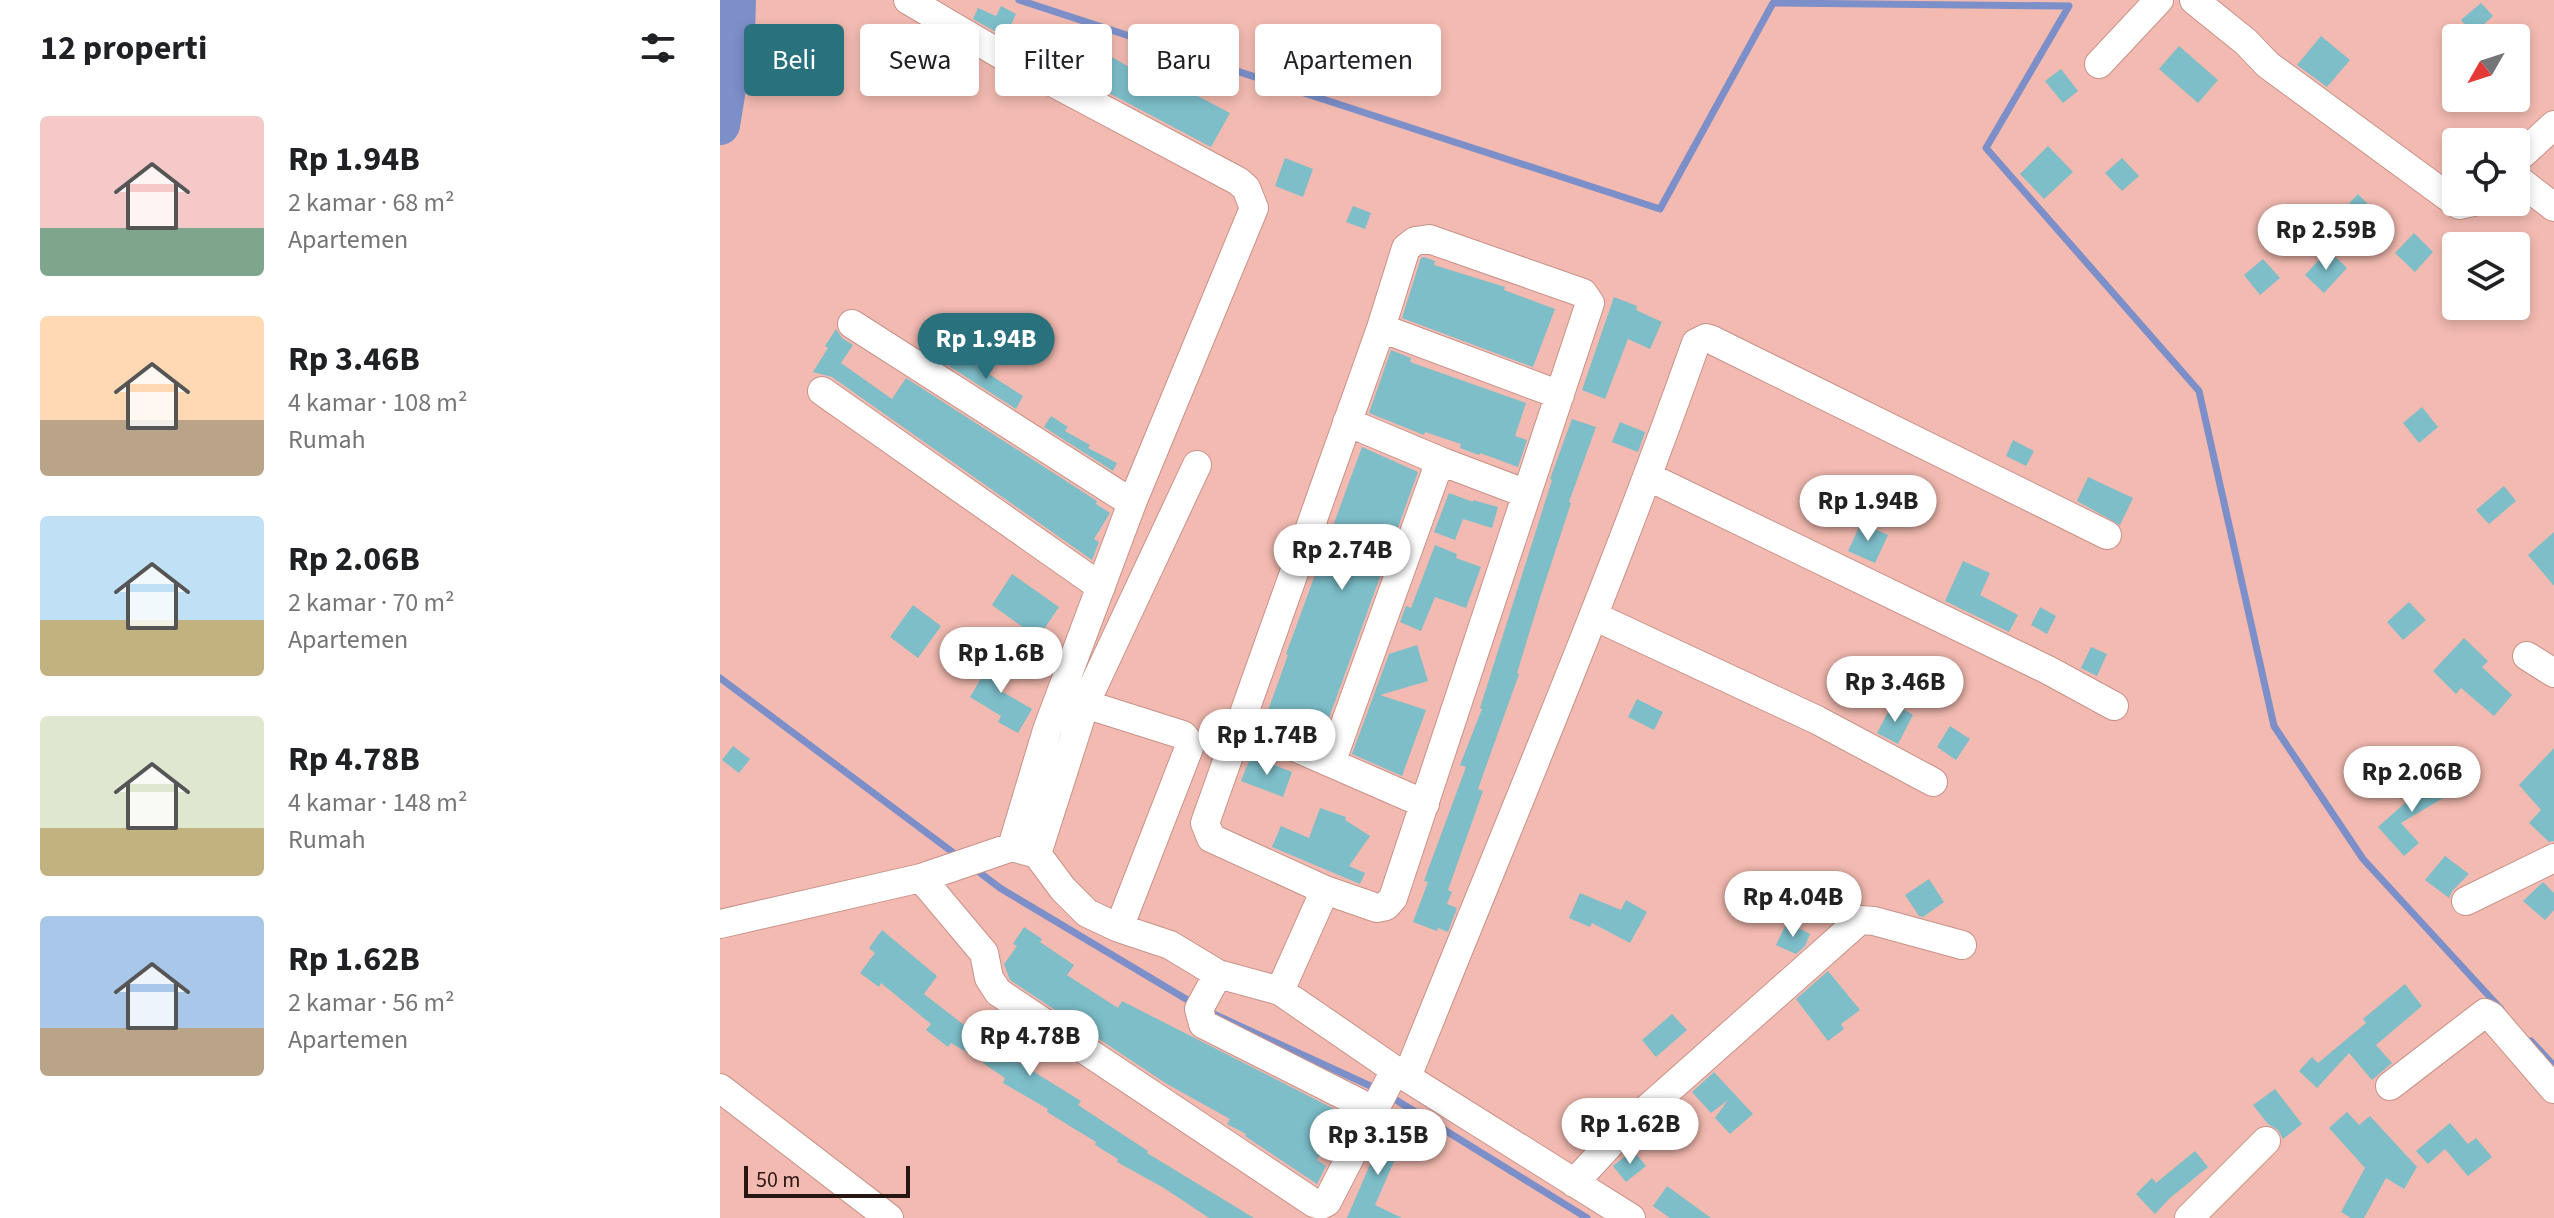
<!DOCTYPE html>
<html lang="id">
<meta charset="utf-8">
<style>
body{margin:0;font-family:"Source Sans 3",sans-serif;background:#f2f2f2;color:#202124;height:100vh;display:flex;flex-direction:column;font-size:30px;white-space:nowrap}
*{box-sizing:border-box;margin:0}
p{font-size:26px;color:#757577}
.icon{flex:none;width:44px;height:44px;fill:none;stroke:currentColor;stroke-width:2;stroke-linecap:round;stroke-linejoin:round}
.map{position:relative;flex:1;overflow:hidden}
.details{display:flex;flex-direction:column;background:#fff;width:720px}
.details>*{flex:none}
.banner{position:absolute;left:24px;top:24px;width:760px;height:72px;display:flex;gap:16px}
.needle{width:52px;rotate:231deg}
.fabs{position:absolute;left:1722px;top:24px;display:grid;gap:16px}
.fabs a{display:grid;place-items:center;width:88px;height:88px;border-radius:8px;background:#fff;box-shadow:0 4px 12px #0003;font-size:40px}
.scale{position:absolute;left:24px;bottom:20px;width:166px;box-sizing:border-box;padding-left:8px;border:4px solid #281411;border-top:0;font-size:22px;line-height:28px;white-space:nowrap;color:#281411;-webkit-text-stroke:6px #f2bab0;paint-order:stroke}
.price{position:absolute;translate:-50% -68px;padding:0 18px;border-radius:28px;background:#fff;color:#222;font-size:26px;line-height:52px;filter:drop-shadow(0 2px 4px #0008)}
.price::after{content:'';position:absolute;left:50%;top:48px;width:24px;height:18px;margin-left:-12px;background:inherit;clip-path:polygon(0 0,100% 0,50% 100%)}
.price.on{background:#29717d;color:#fff}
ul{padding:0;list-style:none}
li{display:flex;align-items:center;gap:24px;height:200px;padding:0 40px}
li span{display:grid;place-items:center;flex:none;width:224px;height:160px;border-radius:8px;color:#555}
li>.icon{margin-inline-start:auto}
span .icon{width:96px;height:96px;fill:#fffc;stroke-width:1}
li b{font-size:34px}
h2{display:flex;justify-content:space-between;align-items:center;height:96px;padding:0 40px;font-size:34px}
.chip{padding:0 28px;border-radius:8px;background:#fff;box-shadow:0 4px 12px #0003;font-size:28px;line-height:72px}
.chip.on{background:#29717d;color:#fff}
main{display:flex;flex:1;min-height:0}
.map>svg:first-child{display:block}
</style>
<main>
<section class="details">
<h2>12 properti<svg class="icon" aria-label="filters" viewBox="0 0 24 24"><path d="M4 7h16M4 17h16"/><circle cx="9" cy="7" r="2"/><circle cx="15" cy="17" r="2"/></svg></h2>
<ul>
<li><span style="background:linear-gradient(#f6c9c9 70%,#7fa58c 0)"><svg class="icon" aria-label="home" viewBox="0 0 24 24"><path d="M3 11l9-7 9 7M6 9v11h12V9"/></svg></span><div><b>Rp 1.94B</b><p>2 kamar · 68 m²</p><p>Apartemen</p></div></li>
<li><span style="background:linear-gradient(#ffd9b3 65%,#b9a48a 0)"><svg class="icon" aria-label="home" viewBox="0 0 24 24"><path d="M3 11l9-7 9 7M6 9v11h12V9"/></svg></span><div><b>Rp 3.46B</b><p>4 kamar · 108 m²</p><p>Rumah</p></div></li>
<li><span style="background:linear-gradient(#bfe0f5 65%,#c2b280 0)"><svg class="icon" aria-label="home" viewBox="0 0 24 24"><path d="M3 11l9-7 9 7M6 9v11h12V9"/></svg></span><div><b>Rp 2.06B</b><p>2 kamar · 70 m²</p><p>Apartemen</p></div></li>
<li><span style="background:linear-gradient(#dfe7d0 70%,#c2b280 0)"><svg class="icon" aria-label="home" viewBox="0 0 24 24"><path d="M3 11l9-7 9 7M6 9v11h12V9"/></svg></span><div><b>Rp 4.78B</b><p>4 kamar · 148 m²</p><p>Rumah</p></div></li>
<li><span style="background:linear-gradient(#a9c7e8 70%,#b9a48a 0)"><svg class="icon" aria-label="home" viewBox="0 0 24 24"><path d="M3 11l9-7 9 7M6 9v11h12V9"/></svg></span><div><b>Rp 1.62B</b><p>2 kamar · 56 m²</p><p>Apartemen</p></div></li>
</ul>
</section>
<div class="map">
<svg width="1834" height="1218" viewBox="0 0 1834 1218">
<rect width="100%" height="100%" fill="#f2bab0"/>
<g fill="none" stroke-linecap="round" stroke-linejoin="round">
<path stroke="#7c8fc9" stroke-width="7" d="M 299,0 L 940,209 L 1053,3 L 1349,6 L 1266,148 L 1479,391 L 1554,726 L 1643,859 L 1781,1009
M 0,678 L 239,857
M 255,869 L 280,888 L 476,1005
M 487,1011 L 657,1089
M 1811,1041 L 1834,1066
M 668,1095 L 867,1218"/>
<path stroke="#7c8fc9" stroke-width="40" d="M 0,125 L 15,34 L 16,0"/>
</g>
<path fill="#7dbec9" d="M 1761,3 L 1773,16 L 1753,34 L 1741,20 Z
M 281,6 L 296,14 L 285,37 L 253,19 L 258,8 L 276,16 Z
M 331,24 L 379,47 L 378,49 L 447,89 L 451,82 L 510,113 L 491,147 L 317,55 Z
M 1601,36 L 1630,60 L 1607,87 L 1577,65 Z
M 1459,46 L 1498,80 L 1478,103 L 1439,69 Z
M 1341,69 L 1358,91 L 1343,103 L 1325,81 Z
M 1328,146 L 1353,172 L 1324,199 L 1300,174 Z
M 565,158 L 593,169 L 583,197 L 555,186 Z
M 1402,158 L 1419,176 L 1402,191 L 1385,173 Z
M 1638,194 L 1652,208 L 1626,235 L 1612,221 Z
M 633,206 L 651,213 L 645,229 L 626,222 Z
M 1694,233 L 1713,252 L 1695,272 L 1675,253 Z
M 1608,250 L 1627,268 L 1604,293 L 1585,275 Z
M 704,257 L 715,261 L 714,265 L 785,287 L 784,290 L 835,309 L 813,367 L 682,318 L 701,258 Z
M 1543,259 L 1560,278 L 1540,295 L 1524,275 Z
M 894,297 L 917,306 L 916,310 L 942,322 L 930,349 L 908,339 L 885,399 L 862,390 Z
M 116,329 L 122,338 L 133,345 L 121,363 L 172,399 L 186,378 L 377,501 L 376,504 L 390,513 L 374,539 L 379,542 L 372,560 L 112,377 L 93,372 L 108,348 L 105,346 Z
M 671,350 L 691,358 L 690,362 L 806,403 L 795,436 L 807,440 L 798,467 L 760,453 L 759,455 L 740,448 L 741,444 L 705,432 L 704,435 L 649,413 Z
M 236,353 L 303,396 L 296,409 L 229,366 Z
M 1702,407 L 1718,427 L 1699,443 L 1683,423 Z
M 331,416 L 348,427 L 345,431 L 370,445 L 368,448 L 397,463 L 393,471 L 324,427 Z
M 852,419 L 876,427 L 849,502 L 851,503 L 819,601 L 797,673 L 799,674 L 758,789 L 763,791 L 728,890 L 732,892 L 727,904 L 737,908 L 728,932 L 718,928 L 717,931 L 693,922 L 708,882 L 704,881 L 709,867 L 746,767 L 740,765 L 762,709 L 760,708 L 832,480 L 830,479 Z
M 900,422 L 925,432 L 918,452 L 892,442 Z
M 1293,440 L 1314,451 L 1306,466 L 1286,456 Z
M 642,447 L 698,472 L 601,740 L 582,732 L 583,727 L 547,713 L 568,655 L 566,654 Z
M 1368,477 L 1413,498 L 1400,525 L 1357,501 Z
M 1784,486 L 1796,501 L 1769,524 L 1756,510 Z
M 729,493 L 753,502 L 753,500 L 778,507 L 772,528 L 743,519 L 735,540 L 714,532 Z
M 1141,523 L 1168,535 L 1155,563 L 1128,551 Z
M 1834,532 L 1834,586 L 1808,555 Z
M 715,545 L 737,554 L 736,558 L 761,567 L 746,608 L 715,597 L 701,631 L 680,622 L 686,606 L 691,608 Z
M 1243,561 L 1270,573 L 1260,595 L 1298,615 L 1289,632 L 1225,601 Z
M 292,574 L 339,607 L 318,638 L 272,605 Z
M 1689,602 L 1706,620 L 1683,640 L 1667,622 Z
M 193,605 L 221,626 L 198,658 L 170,637 Z
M 1320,607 L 1336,616 L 1327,634 L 1311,625 Z
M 1744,638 L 1768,661 L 1762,667 L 1792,695 L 1774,716 L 1741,688 L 1736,694 L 1713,671 Z
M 697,645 L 708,681 L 660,695 L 706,710 L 682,776 L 632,754 L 669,654 Z
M 1371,647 L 1387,654 L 1377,676 L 1361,668 Z
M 275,655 L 295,668 L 281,691 L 312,709 L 298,733 L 278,722 L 281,716 L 250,697 Z
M 917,699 L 943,712 L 934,730 L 908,717 Z
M 1173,703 L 1193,715 L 1178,744 L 1157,733 Z
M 1230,726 L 1250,739 L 1236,760 L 1217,747 Z
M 13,746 L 30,759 L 19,773 L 2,760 Z
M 1834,748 L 1834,841 L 1829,842 L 1809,823 L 1821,810 L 1799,785 Z
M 531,756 L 572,772 L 563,797 L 521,781 Z
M 1719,776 L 1730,794 L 1681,823 L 1699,843 L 1684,856 L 1658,827 L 1686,802 L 1684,798 Z
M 600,808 L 626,817 L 625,820 L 650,836 L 629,866 L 645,873 L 640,884 L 552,847 L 561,826 L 589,838 Z
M 1725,856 L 1749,874 L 1732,891 L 1729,898 L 1705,880 Z
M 1209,879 L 1224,902 L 1203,917 L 1199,916 L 1185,895 Z
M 1823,882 L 1834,893 L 1834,910 L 1825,920 L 1803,901 Z
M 860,893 L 901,910 L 906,900 L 927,912 L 910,943 L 872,923 L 870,927 L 849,918 Z
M 1067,922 L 1090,934 L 1085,946 L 1076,954 L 1056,945 Z
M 304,927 L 322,939 L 320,942 L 354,965 L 347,975 L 398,1008 L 402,1001 L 622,1113 L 597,1160 L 606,1166 L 597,1184 L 525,1136 L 526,1134 L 507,1124 L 510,1119 L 447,1084 L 290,980 L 284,964 L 297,946 L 293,944 Z
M 162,930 L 217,976 L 204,994 L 266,1042 L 361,1101 L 358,1105 L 428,1151 L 427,1153 L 534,1218 L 489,1218 L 444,1188 L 397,1162 L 398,1159 L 375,1145 L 376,1142 L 327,1112 L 328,1109 L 283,1083 L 285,1078 L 263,1063 L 264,1062 L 231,1043 L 228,1047 L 206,1030 L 211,1024 L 161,983 L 159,987 L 140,973 L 155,953 L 149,948 Z
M 1108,971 L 1140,1010 L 1121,1024 L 1124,1029 L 1108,1041 L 1076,999 Z
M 1685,984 L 1702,1006 L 1656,1045 L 1672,1063 L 1652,1080 L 1629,1053 L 1597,1088 L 1579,1071 L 1592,1057 L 1598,1063 L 1646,1023 L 1643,1019 Z
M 952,1014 L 967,1030 L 936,1057 L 922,1040 Z
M 994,1072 L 1033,1114 L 1010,1134 L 995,1118 L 1008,1100 L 991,1113 L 972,1092 Z
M 1555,1089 L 1582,1124 L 1563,1139 L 1558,1130 L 1548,1124 L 1533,1105 Z
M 1627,1112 L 1639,1125 L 1650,1116 L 1697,1167 L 1684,1189 L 1666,1178 L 1644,1218 L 1631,1218 L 1621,1212 L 1645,1168 L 1609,1128 Z
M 1730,1123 L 1748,1144 L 1756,1138 L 1772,1157 L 1748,1176 L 1725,1149 L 1708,1164 L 1696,1151 Z
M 667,1125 L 686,1134 L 655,1205 L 682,1218 L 627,1218 Z
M 913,1150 L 926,1166 L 906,1182 L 893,1166 Z
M 1475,1151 L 1488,1167 L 1450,1198 L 1435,1214 L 1416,1194 L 1432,1178 L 1436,1183 Z
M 947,1186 L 991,1218 L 950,1218 L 933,1206 Z"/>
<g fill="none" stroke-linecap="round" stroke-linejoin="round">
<defs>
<path id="minor" d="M 188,0 L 285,57 L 518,181 L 526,188 L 534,208 L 412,503 L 327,730 L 292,847 L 317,854 L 343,889 L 367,913 L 399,928 L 450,945 L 498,974 L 560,991 L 675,1070 L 911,1218
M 1474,0 L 1526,42 L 1548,65 L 1739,205 L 1753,202
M 1379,64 L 1439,0
M 1796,160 L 1834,125
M 1796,178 L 1834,207
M 132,324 L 412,503
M 661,328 L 840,395
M 102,391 L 381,587
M 627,422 L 720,461 L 807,494
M 929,477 L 1328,670 L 1394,706
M 874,616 L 1097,720 L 1213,782
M 1807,656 L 1834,673
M 365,704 L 463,735 L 468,741 L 469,748 L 399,928
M 520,723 L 611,763
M 705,804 L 611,763 L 720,461
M 317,854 L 365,704 L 477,465
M 201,878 L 264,953 L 269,978 L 278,992 L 594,1203 L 601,1205 L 607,1202 L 675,1070
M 1746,901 L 1834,858
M 0,924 L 201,878 L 292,847
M 498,974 L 479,1009 L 483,1024 L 655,1111
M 560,991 L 605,890 L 657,908 L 666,906 L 673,898 L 870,303 L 863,293 L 709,239 L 695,241 L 686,248 L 661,328 L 485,823 L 491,838 L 605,890
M 687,1077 C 785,833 888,591 976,343 L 986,338 L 992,340 L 1387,535
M 1670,1086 L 1765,1013 L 1771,1016 L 1834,1089
M 0,1088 L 169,1218
M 854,1183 L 902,1131 L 1140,920 L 1154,921 L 1242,945
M 1469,1218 L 1546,1141"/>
</defs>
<use href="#minor" stroke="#c89289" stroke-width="30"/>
<use href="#minor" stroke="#fff" stroke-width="28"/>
</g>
</svg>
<div class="fabs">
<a><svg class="needle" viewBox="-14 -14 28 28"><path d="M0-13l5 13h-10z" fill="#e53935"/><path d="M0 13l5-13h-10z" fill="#757577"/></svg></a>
<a><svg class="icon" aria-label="locate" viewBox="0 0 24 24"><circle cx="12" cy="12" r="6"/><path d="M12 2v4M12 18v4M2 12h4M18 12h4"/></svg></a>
<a><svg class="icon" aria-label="layers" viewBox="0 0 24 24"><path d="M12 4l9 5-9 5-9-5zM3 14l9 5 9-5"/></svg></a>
</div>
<div class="scale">50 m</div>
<b class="price" style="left:1606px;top:272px">Rp 2.59B</b>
<b class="price on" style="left:266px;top:381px">Rp 1.94B</b>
<b class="price" style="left:1148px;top:543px">Rp 1.94B</b>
<b class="price" style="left:622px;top:592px">Rp 2.74B</b>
<b class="price" style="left:281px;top:695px">Rp 1.6B</b>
<b class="price" style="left:1175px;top:724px">Rp 3.46B</b>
<b class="price" style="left:547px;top:777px">Rp 1.74B</b>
<b class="price" style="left:1692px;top:814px">Rp 2.06B</b>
<b class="price" style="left:1073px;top:939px">Rp 4.04B</b>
<b class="price" style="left:310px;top:1078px">Rp 4.78B</b>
<b class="price" style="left:910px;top:1166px">Rp 1.62B</b>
<b class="price" style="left:658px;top:1177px">Rp 3.15B</b>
<div class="banner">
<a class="chip on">Beli</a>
<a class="chip">Sewa</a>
<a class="chip">Filter</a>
<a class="chip">Baru</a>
<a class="chip">Apartemen</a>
</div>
</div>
</main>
